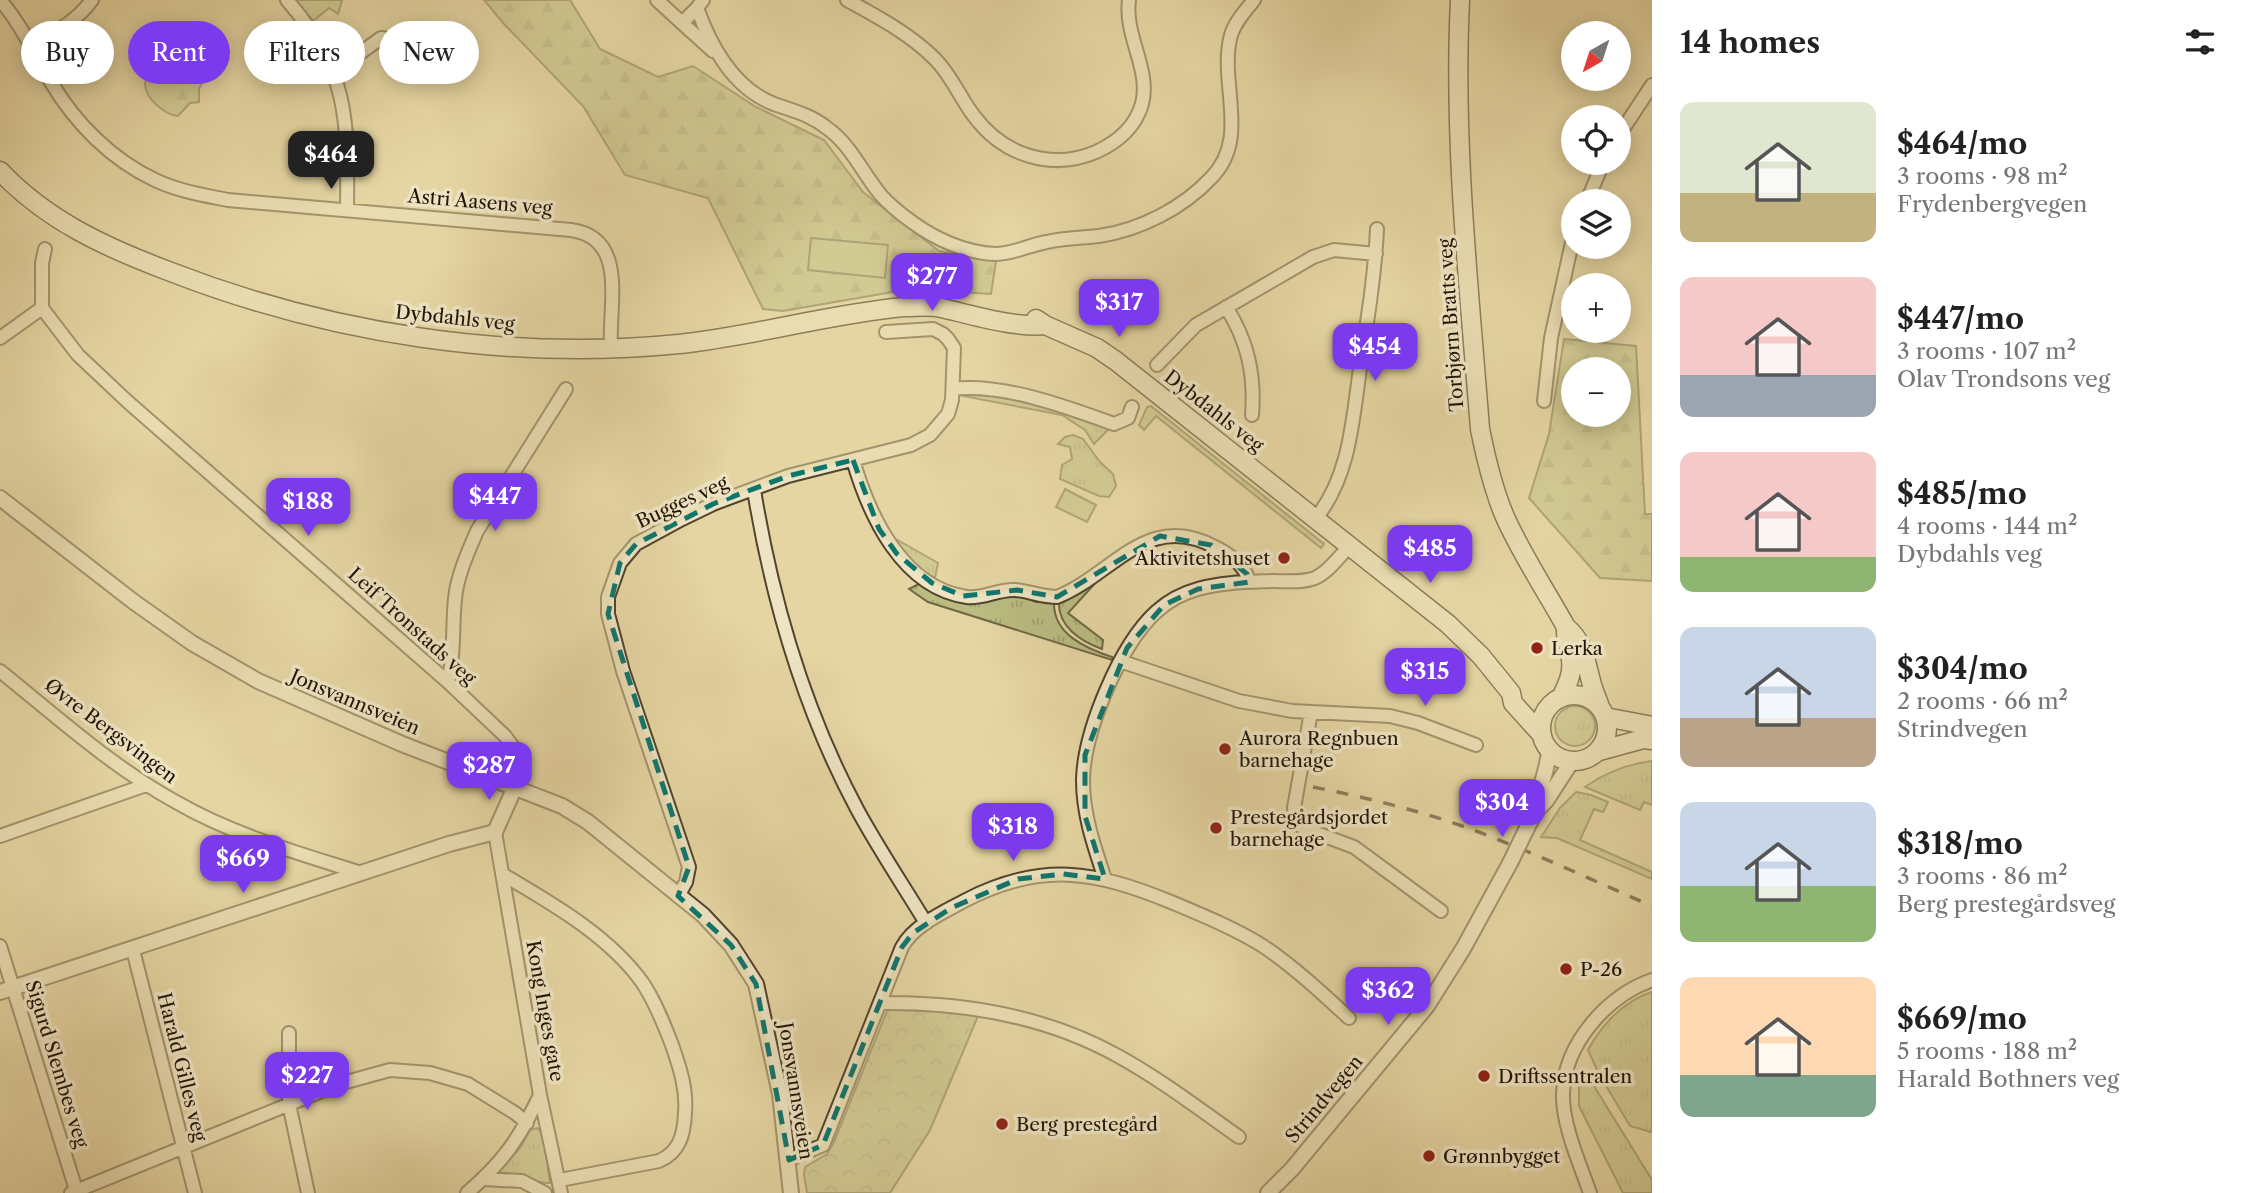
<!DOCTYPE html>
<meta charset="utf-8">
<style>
body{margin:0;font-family:"Libre Caslon Text",serif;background:#f6f6f6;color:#222;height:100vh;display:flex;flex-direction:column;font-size:26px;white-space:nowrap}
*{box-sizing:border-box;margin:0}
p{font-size:23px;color:#767676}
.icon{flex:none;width:38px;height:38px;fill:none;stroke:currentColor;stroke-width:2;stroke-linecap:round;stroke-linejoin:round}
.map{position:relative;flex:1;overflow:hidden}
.drawer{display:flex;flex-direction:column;background:#fff;width:595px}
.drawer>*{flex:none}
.banner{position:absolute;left:21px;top:21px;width:665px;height:63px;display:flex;gap:14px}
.needle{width:46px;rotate:219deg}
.fabs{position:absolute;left:1561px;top:21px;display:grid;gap:14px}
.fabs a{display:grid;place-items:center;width:70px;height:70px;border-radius:50%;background:#fff;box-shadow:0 4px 18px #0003;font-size:35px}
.price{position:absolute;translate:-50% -60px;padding:0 16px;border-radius:14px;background:#7c3aed;color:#fff;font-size:23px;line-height:46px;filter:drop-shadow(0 2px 4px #0008)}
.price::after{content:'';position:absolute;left:50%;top:42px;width:21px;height:16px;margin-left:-10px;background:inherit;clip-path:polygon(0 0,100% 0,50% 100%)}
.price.active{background:#222;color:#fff}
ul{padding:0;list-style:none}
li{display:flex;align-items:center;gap:21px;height:175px;padding:0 28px}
li span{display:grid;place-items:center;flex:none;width:196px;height:140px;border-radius:14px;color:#555}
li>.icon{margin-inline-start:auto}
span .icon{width:84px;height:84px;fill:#fffc;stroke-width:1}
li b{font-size:30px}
h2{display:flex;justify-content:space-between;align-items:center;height:84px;padding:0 28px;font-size:30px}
.tag{padding:0 24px;border-radius:32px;background:#fff;box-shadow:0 4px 18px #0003;font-size:24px;line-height:63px}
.tag.active{background:#7c3aed;color:#fff}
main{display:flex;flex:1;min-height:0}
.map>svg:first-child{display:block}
</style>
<main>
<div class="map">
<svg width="1652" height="1193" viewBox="0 0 1652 1193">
<defs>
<pattern id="grass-tufts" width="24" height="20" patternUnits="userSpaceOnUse" patternTransform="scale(1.75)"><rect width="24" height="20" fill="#babc81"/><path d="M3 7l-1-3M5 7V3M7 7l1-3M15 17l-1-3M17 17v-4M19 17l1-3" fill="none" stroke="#a0a16e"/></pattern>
<pattern id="forest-firs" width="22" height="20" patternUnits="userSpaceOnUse" patternTransform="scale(1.75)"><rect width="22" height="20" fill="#babc81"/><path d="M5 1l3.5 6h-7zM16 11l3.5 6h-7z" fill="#a0a16e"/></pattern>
<pattern id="park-crowns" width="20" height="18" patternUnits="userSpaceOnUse" patternTransform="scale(1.75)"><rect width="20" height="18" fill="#babc81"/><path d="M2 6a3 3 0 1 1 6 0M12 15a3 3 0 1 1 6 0" fill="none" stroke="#a0a16e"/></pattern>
</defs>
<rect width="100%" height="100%" fill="#e5d5a2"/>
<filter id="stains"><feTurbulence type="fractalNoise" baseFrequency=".00286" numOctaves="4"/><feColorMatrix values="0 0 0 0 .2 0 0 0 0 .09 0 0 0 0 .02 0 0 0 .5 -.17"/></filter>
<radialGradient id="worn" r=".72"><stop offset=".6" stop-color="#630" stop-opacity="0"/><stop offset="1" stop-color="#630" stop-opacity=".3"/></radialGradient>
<path fill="url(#grass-tufts)" stroke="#6e6844" stroke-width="2" d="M 295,0 L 342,0 L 338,14 L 329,8 L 313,21 Z
M 970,392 L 1037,402 L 1110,428 L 1094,444 L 1085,430 L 1062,415 L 963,396 L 963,394 Z
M 1151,406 L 1324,544 L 1321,548 L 1156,416 L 1144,430 L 1139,425 L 1147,407 Z
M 1073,435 L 1083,439 L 1100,462 L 1113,474 L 1116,486 L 1109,497 L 1099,496 L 1060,479 L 1062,465 L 1072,459 L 1070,447 L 1058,444 L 1065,437 Z
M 894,538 L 938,563 L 935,578 L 917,567 Z
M 1099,579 L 1068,613 L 1103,640 L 1102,649 C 1080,641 1057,626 1059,600 Z
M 923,582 L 935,590 L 1018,594 L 1036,602 L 1054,602 C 1053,634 1085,648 1112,657 L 1112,660 L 928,602 L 909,589 Z
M1555 726a20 20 0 1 1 40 0a20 20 0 1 1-40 0Z
M 1652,761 L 1652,805 L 1644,802 L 1640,810 L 1585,787 C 1605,773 1628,764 1652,761 Z
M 1576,792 L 1591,795 L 1608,802 L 1603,812 L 1594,809 L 1580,840 L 1652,872 L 1652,879 L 1557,838 L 1541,837 L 1560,808 Z
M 1652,992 L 1652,1128 L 1651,1132 L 1630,1126 L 1599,1074 L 1588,1050 C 1602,1024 1624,1001 1652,992 Z
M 1583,1078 L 1589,1078 L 1652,1180 L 1652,1193 L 1623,1193 L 1579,1106 L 1579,1082 Z
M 537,1128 L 543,1134 L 550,1183 C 543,1184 509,1176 500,1174 L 499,1171 L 520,1148 L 530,1130 Z"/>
<path fill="url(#forest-firs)" stroke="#6e6844" stroke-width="2" fill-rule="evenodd" d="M 484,0 L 570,0 L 600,49 L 658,77 L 693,66 L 756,107 L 824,140 L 863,192 L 939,251 L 996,261 L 991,294 L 910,289 L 783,311 L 763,309 L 708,198 L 625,175 L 583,106 L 504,24 Z
M 179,26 C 191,26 215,31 219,44 C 221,50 218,61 217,68 L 203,81 L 199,89 L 199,102 L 190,103 L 178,116 C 165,115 146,99 145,85 C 145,80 148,73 149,68 C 165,59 187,74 205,61 C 207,54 208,45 201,40 L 186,47 L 181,37 L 177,34 Z
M 1564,339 L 1636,346 L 1645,514 L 1652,514 L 1652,581 L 1600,578 L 1529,498 L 1549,434 ZM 1573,369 L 1619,369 L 1619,415 L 1573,415 Z"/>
<path fill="url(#park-crowns)" stroke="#6e6844" stroke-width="2" d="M 895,1008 L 945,1010 L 978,1016 L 930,1130 L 890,1193 L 807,1193 L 804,1175 L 805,1167 L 827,1154 L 834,1142 L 887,1011 Z"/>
<path fill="#babc81" stroke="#6e6844" stroke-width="2" d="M 811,238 L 888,245 L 885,278 L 808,270 Z
M 1065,489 L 1096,505 L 1087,522 L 1056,507 Z"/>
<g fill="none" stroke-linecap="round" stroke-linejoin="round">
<defs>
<path id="minor" d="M 0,0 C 22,25 34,54 51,82 C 75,123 112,160 155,180 C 178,191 203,195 228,200 L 571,230 C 629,238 608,306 611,348
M 287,0 C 349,72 348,119 347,209
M 657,0 L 682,23 L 697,8
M 703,0 L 697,8 C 711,47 733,88 774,104 C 794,111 811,115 827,128 C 851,145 862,172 880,194 C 889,205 901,214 912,222 C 935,239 966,253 995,254 C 1013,254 1029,245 1047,242 C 1064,238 1082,238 1099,236 C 1140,230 1183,208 1211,178 C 1251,138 1218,83 1231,35 C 1235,22 1245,11 1254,0
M 847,0 C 878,17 910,34 935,59 C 952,76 960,98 974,116 C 1003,155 1051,171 1096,152 C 1118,142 1135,128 1142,104 C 1151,69 1124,36 1129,0
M 682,23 L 713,51
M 31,46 C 54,33 76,22 92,0
M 334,72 L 381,38 L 409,42 L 454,74
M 1619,135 L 1652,85
M 1587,201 L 1603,163
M 45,249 L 42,263 L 42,308 L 78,355 L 128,402 L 448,682 L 505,736 L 514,748 L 514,762 L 507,784
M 1226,307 C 1248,341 1255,375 1252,415
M 0,338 L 42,308
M 1157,365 L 1196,325 L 1313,257 L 1334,250 L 1376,254
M 953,389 C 1003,383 1067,407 1114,424 L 1128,418 L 1132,407
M 1544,401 L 1551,338 L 1573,238
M 853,460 C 869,515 902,588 967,597 C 983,599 998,589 1015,590 C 1029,591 1042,597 1057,597 C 1114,574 1148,509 1217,548 C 1230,555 1246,566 1249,582
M 754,490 C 772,600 804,710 857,809 C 878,848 903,885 926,923
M 1316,518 C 1351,475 1353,415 1361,361 C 1368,317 1375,273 1377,229
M 1120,661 L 1239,701 L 1292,711 L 1390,716 L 1418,723 L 1476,745
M 0,671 C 56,716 112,767 176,802 C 233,835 298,853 361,873
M 448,682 C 455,655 452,627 455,599 C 457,576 468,552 477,531 L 566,389
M 1311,712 L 1294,808 L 1297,821 L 1303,828 L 1354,847 L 1441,911
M 0,836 L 146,785
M 502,874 C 551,903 608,935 642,982 C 655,1001 664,1024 672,1045 C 680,1068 687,1089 685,1113 C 684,1134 680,1152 659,1161 L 560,1180
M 1105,879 C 1094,846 1083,815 1083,780 C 1084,731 1120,645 1156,612 C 1168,601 1183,593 1198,589 C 1222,582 1248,582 1273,581 C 1286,581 1302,583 1315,578 C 1329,572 1339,556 1350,546
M 678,896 L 686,882 L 689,867 L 623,671 L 608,614 L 608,597 L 620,563 L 636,544 L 682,519 L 713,504 L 788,476 L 911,445 L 930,435 L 948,414 L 952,400 L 954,348 L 948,339 L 943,334 L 933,329 L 886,332
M 0,946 L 77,1193
M 133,950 L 195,1193
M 880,1003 C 962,1002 1046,1016 1118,1056 C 1160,1079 1199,1109 1239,1137
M 289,1033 L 289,1104 L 308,1193
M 540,1095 L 561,1193
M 789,1160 L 823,1145 L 902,947 C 914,925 944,912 966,900 C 1042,861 1095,871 1171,902 C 1202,915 1234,928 1263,946 C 1294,967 1322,993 1349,1018
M 483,1179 L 522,1181 L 545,1193
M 71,1193 L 339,1084 L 390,1070 L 430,1073 L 468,1084 L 515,1113 L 527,1123
M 467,1193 C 504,1161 519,1139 540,1095 L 495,832
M 1590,1193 C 1580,1164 1562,1124 1563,1094 C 1564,1044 1607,996 1652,980"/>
<path id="tertiary" d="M 0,498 L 134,602 L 192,643 L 258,681 L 402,744 L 562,806 L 588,822 L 703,915 L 731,945 L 756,984 L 780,1094 L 791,1193
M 1535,812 C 1537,791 1548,772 1549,750
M 1526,830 L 1535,812 L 1546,801 L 1572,761
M 0,992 L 449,844 L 495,832 L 515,787
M 1268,1193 L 1292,1169 L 1427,1006 L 1463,949 L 1510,863"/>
<path id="secondary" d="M 1460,0 C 1453,143 1469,286 1480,429 C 1486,459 1493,489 1505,517 C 1522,555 1546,591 1566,627 C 1584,642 1585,659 1591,681 C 1593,690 1597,698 1600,707
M 0,171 C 47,221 107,248 171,272 C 331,334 508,361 679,344 C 755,336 828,314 904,307 C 916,307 930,305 942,308 C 972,315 1015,328 1045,325
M 1036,319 L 1045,325 L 1097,348 L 1116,361 L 1448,624 L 1481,656 L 1511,693 L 1513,703 L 1542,735
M1541 728a33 33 0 1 1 66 0a33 33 0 1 1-66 0Z
M 1561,698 C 1567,685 1573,674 1571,660 C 1570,648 1565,639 1566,627
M 1605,717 L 1652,726
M 1599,751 L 1643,739 L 1652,740"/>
</defs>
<use href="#minor" stroke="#52442d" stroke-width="16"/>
<use href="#tertiary" stroke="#52442d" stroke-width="18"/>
<use href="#secondary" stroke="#211406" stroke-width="21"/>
<use href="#minor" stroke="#eee4c3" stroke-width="12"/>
<use href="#tertiary" stroke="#eee4c3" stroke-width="14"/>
<use href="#secondary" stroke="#eee4c3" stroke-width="18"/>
<path stroke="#211406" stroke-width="3.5" stroke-dasharray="12 12" stroke-linecap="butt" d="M 1313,787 C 1359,796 1404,807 1448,821 C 1518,845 1585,877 1652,906"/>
<defs>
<path id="tertiary-bridge" d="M 1510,863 L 1526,830"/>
</defs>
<use href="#tertiary-bridge" stroke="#52442d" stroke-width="18" stroke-linecap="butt"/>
<use href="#tertiary-bridge" stroke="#eee4c3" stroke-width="14"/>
</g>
<path d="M0 0H1652V1193H0ZM 853,460 L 879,529 L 897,554 L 932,583 L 963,596 L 1017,590 L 1057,597 L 1160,536 L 1211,545 L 1247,574 L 1249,582 L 1198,589 L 1164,605 L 1127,648 L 1085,755 L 1085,816 L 1105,879 L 1063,874 L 1018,879 L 951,908 L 913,933 L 902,947 L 823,1145 L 789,1160 L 756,984 L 731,945 L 678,896 L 689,867 L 608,614 L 620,563 L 636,544 L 713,504 L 788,476 Z" fill="#e5d5a2" fill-opacity=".55" fill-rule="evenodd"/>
<path fill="none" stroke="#0f766e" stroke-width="5" stroke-dasharray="14 9" stroke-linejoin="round" d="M 853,460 L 879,529 L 897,554 L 932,583 L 963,596 L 1017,590 L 1057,597 L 1160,536 L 1211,545 L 1247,574 L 1249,582 L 1198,589 L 1164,605 L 1127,648 L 1085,755 L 1085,816 L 1105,879 L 1063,874 L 1018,879 L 951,908 L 913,933 L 902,947 L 823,1145 L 789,1160 L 756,984 L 731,945 L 678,896 L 689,867 L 608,614 L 620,563 L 636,544 L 713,504 L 788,476 Z"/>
<g fill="#8f2418" stroke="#eee4c3" stroke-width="2.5">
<circle cx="1284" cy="558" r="7"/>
<circle cx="1537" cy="648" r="7"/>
<circle cx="1225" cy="749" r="7"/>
<circle cx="1216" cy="828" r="7"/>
<circle cx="1566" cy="969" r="7"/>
<circle cx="1484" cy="1076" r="7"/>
<circle cx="1002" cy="1124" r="7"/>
<circle cx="1429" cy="1156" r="7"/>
</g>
<g text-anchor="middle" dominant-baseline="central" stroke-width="7" stroke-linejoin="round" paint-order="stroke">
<g font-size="19" fill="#211406" stroke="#eee4c3">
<text transform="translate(480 202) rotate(5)">Astri Aasens veg</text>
<text transform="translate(455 318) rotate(6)">Dybdahls veg</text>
<text transform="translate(1451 325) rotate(-94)">Torbjørn Bratts veg</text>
<text transform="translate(1214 411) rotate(38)">Dybdahls veg</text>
<text transform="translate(682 502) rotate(-25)">Bugges veg</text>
<text transform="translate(412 626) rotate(42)">Leif Tronstads veg</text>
<text transform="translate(355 702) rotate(23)">Jonsvannsveien</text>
<text transform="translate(111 731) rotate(37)">Øvre Bergsvingen</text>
<text transform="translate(545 1011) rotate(80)">Kong Inges gate</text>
<text transform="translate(57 1064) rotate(73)">Sigurd Slembes veg</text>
<text transform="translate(182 1067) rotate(76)">Harald Gilles veg</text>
<text transform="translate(796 1091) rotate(81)">Jonsvannsveien</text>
<text transform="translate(1324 1099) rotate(-50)">Strindvegen</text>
</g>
<g font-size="19" fill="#211406" stroke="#eee4c3" text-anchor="start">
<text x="1270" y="558" text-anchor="end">Aktivitetshuset</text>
<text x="1551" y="648">Lerka</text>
<text x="1239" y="738">Aurora Regnbuen<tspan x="1239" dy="22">barnehage</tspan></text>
<text x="1230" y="817">Prestegårdsjordet<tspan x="1230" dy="22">barnehage</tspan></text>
<text x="1580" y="969">P-26</text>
<text x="1498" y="1076">Driftssentralen</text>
<text x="1016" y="1124">Berg prestegård</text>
<text x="1443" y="1156">Grønnbygget</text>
</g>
</g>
<rect width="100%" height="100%" filter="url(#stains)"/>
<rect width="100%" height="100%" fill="url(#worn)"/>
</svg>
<div class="fabs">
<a><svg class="needle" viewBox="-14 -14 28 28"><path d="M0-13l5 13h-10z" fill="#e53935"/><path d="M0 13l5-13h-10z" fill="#767676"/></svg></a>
<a><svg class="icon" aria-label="locate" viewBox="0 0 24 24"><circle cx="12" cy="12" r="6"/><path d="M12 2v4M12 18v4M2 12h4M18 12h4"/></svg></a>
<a><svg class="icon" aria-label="layers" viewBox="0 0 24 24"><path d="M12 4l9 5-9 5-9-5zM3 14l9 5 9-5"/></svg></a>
<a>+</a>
<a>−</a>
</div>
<b class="price active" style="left:331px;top:191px">$464</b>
<b class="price" style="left:932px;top:313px">$277</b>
<b class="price" style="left:1119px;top:339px">$317</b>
<b class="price" style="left:1375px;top:383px">$454</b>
<b class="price" style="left:495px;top:533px">$447</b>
<b class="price" style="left:308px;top:538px">$188</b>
<b class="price" style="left:1430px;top:585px">$485</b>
<b class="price" style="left:1425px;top:708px">$315</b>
<b class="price" style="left:489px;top:802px">$287</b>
<b class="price" style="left:1502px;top:839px">$304</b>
<b class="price" style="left:1013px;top:863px">$318</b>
<b class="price" style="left:243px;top:895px">$669</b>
<b class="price" style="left:1388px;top:1027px">$362</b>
<b class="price" style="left:307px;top:1112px">$227</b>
<div class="banner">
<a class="tag">Buy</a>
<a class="tag active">Rent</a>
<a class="tag">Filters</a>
<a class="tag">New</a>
</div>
</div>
<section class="drawer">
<h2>14 homes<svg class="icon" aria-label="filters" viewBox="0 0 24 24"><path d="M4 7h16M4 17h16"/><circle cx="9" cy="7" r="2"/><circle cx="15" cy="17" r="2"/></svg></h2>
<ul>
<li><span style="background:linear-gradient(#dfe7d0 65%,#c2b280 0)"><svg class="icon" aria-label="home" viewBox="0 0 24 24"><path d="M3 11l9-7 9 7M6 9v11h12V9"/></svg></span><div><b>$464/mo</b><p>3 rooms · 98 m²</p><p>Frydenbergvegen</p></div></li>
<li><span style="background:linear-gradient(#f6c9c9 70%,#9aa5b1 0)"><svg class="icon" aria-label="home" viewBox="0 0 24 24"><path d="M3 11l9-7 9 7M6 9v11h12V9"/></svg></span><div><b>$447/mo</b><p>3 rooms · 107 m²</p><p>Olav Trondsons veg</p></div></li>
<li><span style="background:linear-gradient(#f6c9c9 75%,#8fb573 0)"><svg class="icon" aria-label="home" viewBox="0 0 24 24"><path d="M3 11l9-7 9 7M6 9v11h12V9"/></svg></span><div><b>$485/mo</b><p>4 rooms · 144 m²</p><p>Dybdahls veg</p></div></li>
<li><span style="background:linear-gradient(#c9d6e8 65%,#b9a48a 0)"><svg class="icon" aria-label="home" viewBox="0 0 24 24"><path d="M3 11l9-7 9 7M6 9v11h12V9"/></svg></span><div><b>$304/mo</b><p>2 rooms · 66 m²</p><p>Strindvegen</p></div></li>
<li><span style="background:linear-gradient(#c9d6e8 60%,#8fb573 0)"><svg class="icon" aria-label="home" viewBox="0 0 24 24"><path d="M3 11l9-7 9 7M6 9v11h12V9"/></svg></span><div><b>$318/mo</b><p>3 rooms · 86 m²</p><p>Berg prestegårdsveg</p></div></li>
<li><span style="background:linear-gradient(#ffd9b3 70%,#7fa58c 0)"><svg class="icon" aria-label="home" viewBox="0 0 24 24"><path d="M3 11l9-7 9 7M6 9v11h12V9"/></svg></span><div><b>$669/mo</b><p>5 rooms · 188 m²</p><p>Harald Bothners veg</p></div></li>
</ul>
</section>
</main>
